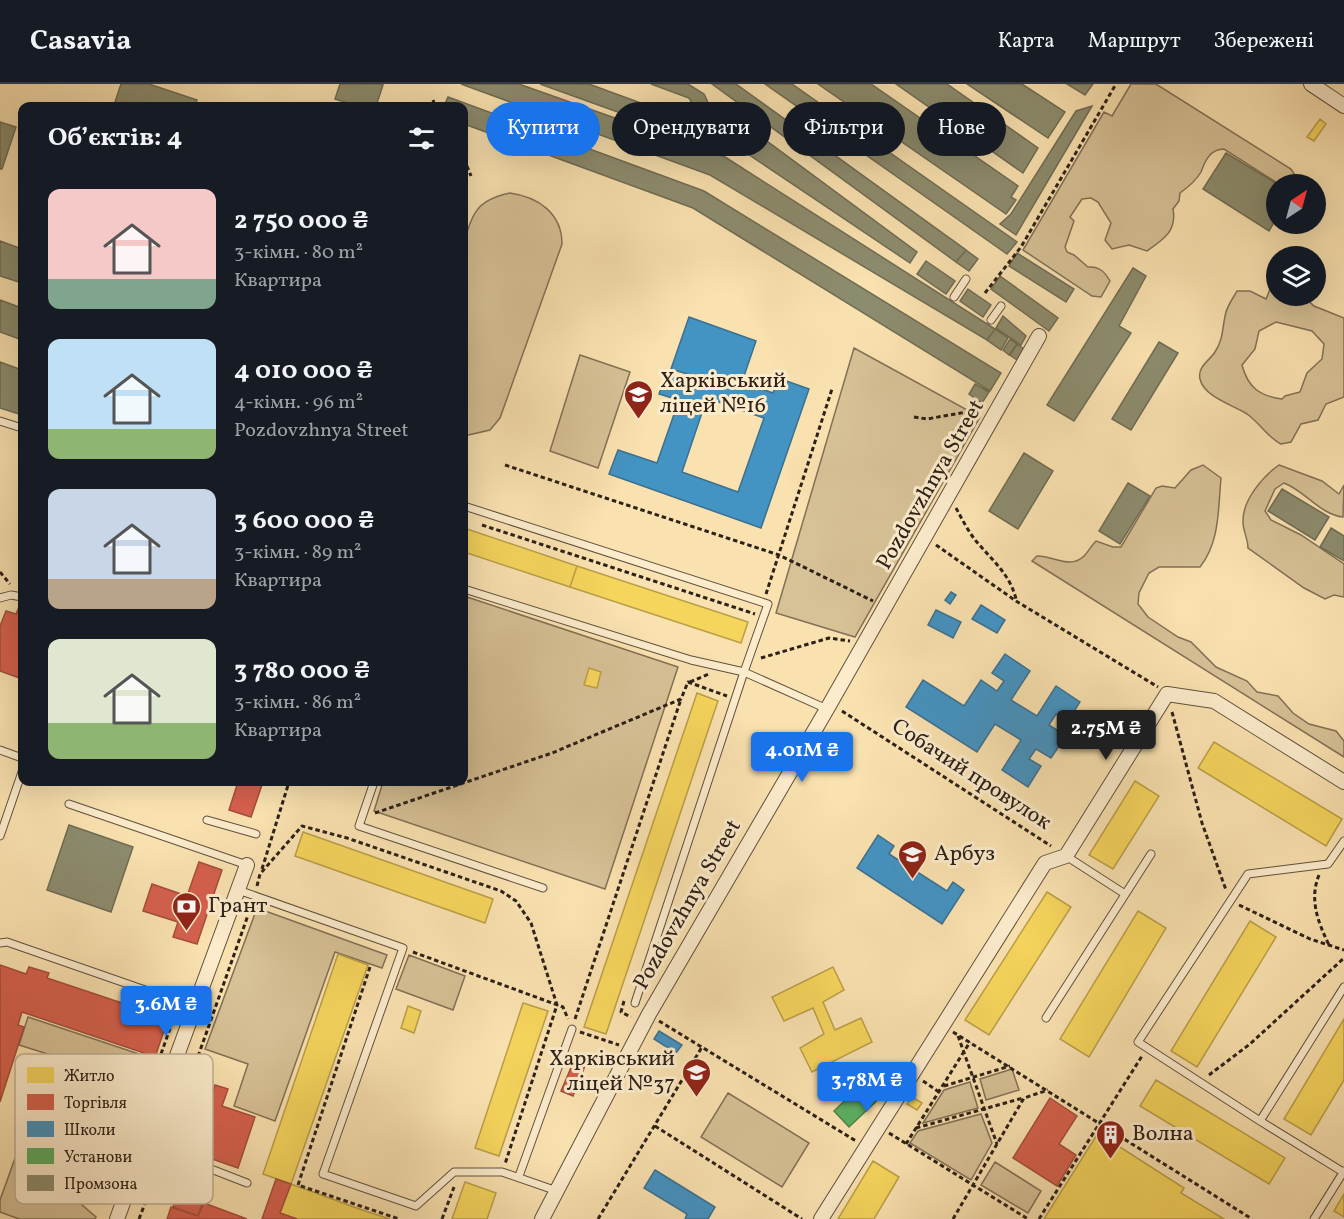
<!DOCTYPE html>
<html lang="uk">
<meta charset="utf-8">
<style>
body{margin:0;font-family:Vollkorn,serif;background:#20242c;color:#f1f3f6;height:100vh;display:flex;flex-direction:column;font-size:22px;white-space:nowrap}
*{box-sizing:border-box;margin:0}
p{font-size:20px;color:#9ea1a6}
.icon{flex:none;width:33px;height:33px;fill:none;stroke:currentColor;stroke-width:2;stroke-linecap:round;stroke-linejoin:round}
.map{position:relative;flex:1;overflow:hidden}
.panel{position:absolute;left:18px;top:18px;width:450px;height:684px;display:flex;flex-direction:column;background:#171b24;border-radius:12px;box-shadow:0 6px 24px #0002}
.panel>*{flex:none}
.guide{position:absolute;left:486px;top:18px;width:570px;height:54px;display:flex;gap:12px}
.needle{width:39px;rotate:36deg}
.buttons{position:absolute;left:1266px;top:90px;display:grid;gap:12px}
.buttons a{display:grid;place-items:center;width:60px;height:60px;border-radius:50%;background:#171b24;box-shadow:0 6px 24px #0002;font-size:30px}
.price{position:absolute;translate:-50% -51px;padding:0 14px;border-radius:6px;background:#1a73e8;color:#fff;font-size:20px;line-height:39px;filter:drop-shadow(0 2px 3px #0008)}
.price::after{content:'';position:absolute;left:50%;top:36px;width:18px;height:14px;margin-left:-9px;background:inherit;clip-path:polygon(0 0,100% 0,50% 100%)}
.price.on{background:#222;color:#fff}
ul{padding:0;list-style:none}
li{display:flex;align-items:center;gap:18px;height:150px;padding:0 30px}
li span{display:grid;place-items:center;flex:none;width:168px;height:120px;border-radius:12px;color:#555}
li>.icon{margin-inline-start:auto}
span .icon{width:72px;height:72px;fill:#fffc;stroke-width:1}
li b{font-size:26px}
h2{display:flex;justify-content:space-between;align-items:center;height:72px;padding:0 30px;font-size:26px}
.tag{padding:0 21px;border-radius:27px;background:#171b24;box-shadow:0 6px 24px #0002;font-size:21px;line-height:54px}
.tag.on{background:#1a73e8;color:#fff}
header{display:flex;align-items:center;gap:36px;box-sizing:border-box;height:84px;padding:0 30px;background:#171b24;border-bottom:2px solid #363941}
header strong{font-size:28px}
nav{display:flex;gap:33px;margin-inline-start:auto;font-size:21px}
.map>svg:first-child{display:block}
</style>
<header>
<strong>Casavia</strong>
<nav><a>Карта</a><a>Маршрут</a><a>Збережені</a></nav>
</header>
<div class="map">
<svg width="1344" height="1135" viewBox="0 0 1344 1135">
<rect width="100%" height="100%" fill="#fae2b0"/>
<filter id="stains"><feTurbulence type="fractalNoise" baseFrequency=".00333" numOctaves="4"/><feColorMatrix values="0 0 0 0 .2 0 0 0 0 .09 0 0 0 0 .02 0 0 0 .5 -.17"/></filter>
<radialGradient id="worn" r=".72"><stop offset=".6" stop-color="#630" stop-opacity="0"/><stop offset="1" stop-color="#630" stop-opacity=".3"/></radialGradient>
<path fill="#d7c196" stroke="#827057" stroke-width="1.5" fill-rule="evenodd" d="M 1131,0 L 1156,0 L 1291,85 L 1301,100 L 1279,100 L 1224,65 C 1210,65 1205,77 1201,88 C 1197,95 1187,104 1180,109 L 1179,117 L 1173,125 C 1177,147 1164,155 1147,167 L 1129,161 L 1112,165 L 1105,156 L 1111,139 L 1098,118 L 1091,114 L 1082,115 L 1070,133 L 1074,137 L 1065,163 L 1067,168 L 1074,171 L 1088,183 C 1099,182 1105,188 1110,197 L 1101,213 L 1092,212 L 1023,166 L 1104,28 L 1112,32 Z
M 510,109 C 538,113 562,129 562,160 L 500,334 L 490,346 L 464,352 L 464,158 C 473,128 477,116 510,109 Z
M 1274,196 L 1276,212 L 1303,212 L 1314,222 L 1344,234 L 1344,313 L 1326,320 L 1318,336 L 1301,340 L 1291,358 L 1281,360 C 1267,353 1261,340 1247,330 C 1233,321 1204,313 1200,295 C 1197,283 1210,276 1215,268 C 1224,254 1222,243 1226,228 C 1228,221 1233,214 1237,207 L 1250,207 L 1266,215 ZM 1276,238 L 1312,247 L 1324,260 L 1322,275 L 1307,289 L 1300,308 L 1285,312 L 1282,315 C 1260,312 1248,304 1242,281 L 1255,265 L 1259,247 Z
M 854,264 L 980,333 L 855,553 L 776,529 Z
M 580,271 L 630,288 L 598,384 L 550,367 Z
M 1203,381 L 1221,394 C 1218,425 1220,458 1200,483 L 1159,483 L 1149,489 L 1139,509 L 1138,520 L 1148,533 L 1178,553 L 1191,558 L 1216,583 L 1247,597 L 1257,608 L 1278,612 L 1293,629 L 1309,640 L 1336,647 L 1344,657 L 1344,673 L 1032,477 L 1037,472 C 1052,471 1070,486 1084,472 C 1088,468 1091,462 1096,457 L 1113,463 L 1121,463 L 1156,404 L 1162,402 L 1175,404 L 1191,386 Z
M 1279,381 L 1322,397 L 1339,410 L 1344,401 L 1343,433 C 1321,431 1305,407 1284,399 L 1275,405 L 1265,427 L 1271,436 L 1301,451 L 1344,480 L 1344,513 L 1334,511 L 1325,515 L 1304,504 L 1248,464 C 1248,454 1242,445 1243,436 C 1243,416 1263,392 1279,381 Z
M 464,512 L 678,583 L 605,805 L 374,727 L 383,698 L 464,698 Z
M 257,824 L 387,871 L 382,884 L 335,868 L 275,1037 L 234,1022 L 248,980 L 205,965 Z
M 409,871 L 465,892 L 453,926 L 396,905 Z
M 28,933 L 142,971 L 136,989 L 145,992 L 128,1042 L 38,1013 L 51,971 L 19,961 Z
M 1012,985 L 1019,1006 L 986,1016 L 980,995 Z
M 970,998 L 978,1024 L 923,1039 L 944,1006 Z
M 728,1009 L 809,1059 L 782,1103 L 701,1053 Z
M 981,1030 L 992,1059 L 971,1096 L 910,1059 L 918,1047 Z
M 18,1066 L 96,1133 L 95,1135 L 19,1135 L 0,1128 L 0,1116 Z
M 995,1078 L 1041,1107 L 1028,1129 L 981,1101 Z"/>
<path fill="#f6d55c" stroke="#b99f48" stroke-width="1.5" d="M 1320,35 L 1326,40 L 1314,57 L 1307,53 Z
M 464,444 L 577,482 L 570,503 L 464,468 Z
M 577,482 L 748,538 L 741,559 L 570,503 Z
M 589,584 L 601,588 L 597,604 L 584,601 Z
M 697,609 L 718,617 L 606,950 L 584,943 Z
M 1214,658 L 1342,735 L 1326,762 L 1198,684 Z
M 1135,697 L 1159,712 L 1113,785 L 1089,771 Z
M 303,748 L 493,815 L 485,839 L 295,772 Z
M 1047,808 L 1071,823 L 989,951 L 965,936 Z
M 1138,827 L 1166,844 L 1089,973 L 1060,955 Z
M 1250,837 L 1276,853 L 1197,983 L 1171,967 Z
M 338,870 L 368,881 L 291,1100 L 263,1090 Z
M 833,883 L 844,906 L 823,918 L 835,946 L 861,934 L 872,958 L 812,988 L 800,964 L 824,950 L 813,924 L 784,937 L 772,913 Z
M 523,919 L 548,927 L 499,1072 L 475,1064 Z
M 408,922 L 421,927 L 414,949 L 401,944 Z
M 1344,935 L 1344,996 L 1311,1051 L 1284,1035 Z
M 1156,996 L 1285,1074 L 1269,1100 L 1140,1022 Z
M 912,1013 L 922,1019 L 917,1026 L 907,1020 Z
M 1098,1049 L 1184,1104 L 1181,1109 L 1224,1135 L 1044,1135 Z
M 873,1077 L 899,1093 L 874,1135 L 838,1135 Z
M 465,1098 L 496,1109 L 487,1135 L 452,1135 Z
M 291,1100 L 365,1127 L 390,1135 L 297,1135 L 280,1129 Z
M 1344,1110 L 1344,1133 L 1334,1127 Z"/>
<path fill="#d6604d" stroke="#a34d3d" stroke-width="1.5" d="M 19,523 L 22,524 L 22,595 L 0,587 L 0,542 L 6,527 L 16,530 Z
M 238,698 L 263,698 L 251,733 L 229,726 Z
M 199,778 L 222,786 L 197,860 L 173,853 L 178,838 L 143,827 L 152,800 L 187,812 Z
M 0,881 L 26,890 L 29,883 L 49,889 L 47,894 L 146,927 L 148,923 L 155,926 L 153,933 L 167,938 L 149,991 L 138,988 L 144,969 L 22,928 L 18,941 L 24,943 L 0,1018 Z
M 576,972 L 587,977 L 573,1012 L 561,1007 Z
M 215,1001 L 228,1005 L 222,1022 L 255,1033 L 238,1084 L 192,1068 Z
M 1050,1014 L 1077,1032 L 1059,1060 L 1076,1071 L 1057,1102 L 1013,1074 Z
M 185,1088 L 210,1097 L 198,1132 L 173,1123 Z
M 276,1095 L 291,1100 L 280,1129 L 297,1135 L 262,1135 Z
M 204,1119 L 247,1135 L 167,1135 L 171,1123 L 198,1132 Z"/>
<path fill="#4393c3" stroke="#3c7090" stroke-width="1.5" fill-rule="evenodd" d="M 689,233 L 756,257 L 742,298 L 773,309 L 778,294 L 809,305 L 761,444 L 609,390 L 618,366 L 657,379 L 679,316 L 659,310 L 666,290 L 685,296 L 687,290 L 671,285 ZM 707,314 L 764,334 L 738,408 L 682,388 Z
M 951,508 L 956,511 L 950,520 L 945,516 Z
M 981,521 L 1005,536 L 997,549 L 972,535 Z
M 936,526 L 961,538 L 953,554 L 928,541 Z
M 1005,570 L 1030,587 L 1011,616 L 1037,632 L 1056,602 L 1080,618 L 1067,638 L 1056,630 L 1049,641 L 1066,652 L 1051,674 L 1036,665 L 1029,675 L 1041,682 L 1028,703 L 1002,686 L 1021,656 L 995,640 L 977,668 L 906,623 L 923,596 L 964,622 L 981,596 L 997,607 L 1004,597 L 992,589 Z
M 878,751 L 894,762 L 889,770 L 947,807 L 953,798 L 964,806 L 942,840 L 857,784 Z
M 659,947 L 682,961 L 676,969 L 654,955 Z
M 655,1086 L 715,1123 L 708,1135 L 685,1135 L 687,1130 L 644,1104 Z"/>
<path fill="#5aae61" stroke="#4c834b" stroke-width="1.5" d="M 869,993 L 885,1009 L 849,1043 L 834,1027 Z"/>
<path fill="#8c8c6e" stroke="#6f6c54" stroke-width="1.5" d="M 121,0 L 149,0 L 197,16 L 195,22 L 117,22 L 114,21 Z
M 340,0 L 380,0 L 383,1 L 376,22 L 357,22 L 335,15 Z
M 461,0 L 519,0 L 725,73 L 995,245 L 987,256 L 710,91 Z
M 540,0 L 589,0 L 706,43 L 701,58 Z
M 651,0 L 688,0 L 704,10 L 712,27 L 696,26 L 689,14 Z
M 712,0 L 736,0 L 966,166 L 956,178 Z
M 765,0 L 792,0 L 1017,158 L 1007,170 Z
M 818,0 L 871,0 L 1018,102 L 1011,113 L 1016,116 L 1006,130 Z
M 896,0 L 947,0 L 1038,64 L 1023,89 Z
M 967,0 L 1022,0 L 1065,28 L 1048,54 Z
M 1067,0 L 1093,0 L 1085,11 Z
M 448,13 L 704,107 L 1001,289 L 990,307 L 693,124 L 464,40 L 464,22 L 444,22 Z
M 1092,22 L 1016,151 L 1000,140 L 1011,130 L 1076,27 Z
M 0,38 L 16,43 L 2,85 L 0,85 Z
M 741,38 L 917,168 L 910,179 L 727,56 L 730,39 Z
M 1226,69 L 1277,100 L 1276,135 L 1269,147 L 1203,105 Z
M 0,157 L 22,165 L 22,199 L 0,192 Z
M 966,166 L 978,175 L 969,187 L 956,178 Z
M 1017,169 L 1074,205 L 1066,218 L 1009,182 Z
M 926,177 L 955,197 L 946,210 L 917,190 Z
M 1133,184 L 1146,192 L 1119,242 L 1131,249 L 1074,337 L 1047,321 Z
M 1000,192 L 1058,234 L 1049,247 L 991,205 Z
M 968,205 L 991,221 L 983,233 L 960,217 Z
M 0,216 L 22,224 L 22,256 L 0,248 Z
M 1003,232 L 1026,252 L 1021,261 L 996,244 Z
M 995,245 L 1008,254 L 1001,266 L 987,256 Z
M 1010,255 L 1017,260 L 1009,271 L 1003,266 Z
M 1159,258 L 1178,269 L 1131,346 L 1112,335 Z
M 1017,260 L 1024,265 L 1017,276 L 1010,271 Z
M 0,278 L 22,286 L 22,331 L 0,324 Z
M 975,300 L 989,308 L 982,319 L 969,310 Z
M 1024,369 L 1053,387 L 1018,445 L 989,427 Z
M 1128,399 L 1150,412 L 1120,460 L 1099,447 Z
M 1282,405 L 1329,433 L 1315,456 L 1268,427 Z
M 1331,444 L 1344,452 L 1344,477 L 1320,463 Z
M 69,741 L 133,763 L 111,828 L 47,806 Z"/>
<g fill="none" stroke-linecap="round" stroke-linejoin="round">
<defs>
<path id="lane" d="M 954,213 L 966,195
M 991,236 L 1001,222
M 0,337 L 22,344
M 464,422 L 768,520 L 744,588 L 827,625
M 464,505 L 691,576 L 744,588 L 635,919
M 0,514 L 11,511 L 22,513
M 0,666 L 22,674
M 374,698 L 359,742 L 543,804
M 69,720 L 247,781
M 207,736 L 256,750
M 0,752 L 22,688
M 1344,757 L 1328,780 L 1248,790 L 1138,958 L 1260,1037 L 1344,903
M 1066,772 L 1125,810
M 238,806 L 403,864 L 323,1090 L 416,1122 L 454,1088 L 502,1088 L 557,1107
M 0,859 L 7,858 L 194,923
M 1046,934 L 1151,770
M 1260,1037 L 1343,1088
M 144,1059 L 247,1099
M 519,1092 L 572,945
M 1314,1135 L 1344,1087"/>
<path id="street" d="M 1311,0 L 1344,22
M 117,1135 L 247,781
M 542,1135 L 649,930 L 827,625 L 1039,252
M 821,1135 L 1045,779 L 1066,772 L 1167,610 L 1214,617 L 1344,698"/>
</defs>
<use href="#lane" stroke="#60503e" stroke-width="9"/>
<use href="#street" stroke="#60503e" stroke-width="16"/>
<path stroke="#2c2018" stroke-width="3" stroke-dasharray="4.5 3" stroke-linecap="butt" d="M 433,16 L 435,22
M 464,75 L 471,92
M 985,209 L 1021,163 L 1116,0
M 914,333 L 927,335 L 983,325
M 505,381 L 779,471 L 873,517
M 956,424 C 962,435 968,447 976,457 C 991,475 1010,490 1016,515
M 482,441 L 755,530
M 936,461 L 1016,517 L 1158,603
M 0,488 L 10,500
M 766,510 L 832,305
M 761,574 L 829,554 L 850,557
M 690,598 L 709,590
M 842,627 L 1051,762
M 1172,628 L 1202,739 L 1226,806
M 375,729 L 552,669 L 681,615 L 688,598 L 727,612
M 262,785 L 289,698
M 1319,791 C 1309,816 1318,838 1329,861
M 257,802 L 260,790 L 302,742 L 347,754 L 501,807 L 516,817 L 531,839 L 557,921 L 505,1080
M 1239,821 L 1310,855 L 1344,866
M 413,868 L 563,923 L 568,935
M 370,883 L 298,1101 L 399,1135
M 624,917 L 621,928 L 631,933
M 575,935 L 681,615
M 659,937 L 856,1057
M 580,948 L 619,961
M 953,948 L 1252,1135
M 958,952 L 997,1060
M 1209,991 L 1250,960 L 1344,874
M 923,997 L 939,1008
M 151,998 L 172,939
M 944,1002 L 1010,982
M 655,1042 L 802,1135
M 916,1044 L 1023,1014
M 889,1049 L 1028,1135
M 168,1057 L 252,820
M 906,1060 L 970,958
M 139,1135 L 162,1075
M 442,1135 L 454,1103
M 598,1135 L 702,963
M 953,1135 L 1024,1014 L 1048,1006
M 1039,1135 L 1142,972"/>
<use href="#lane" stroke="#fceccc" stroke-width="7"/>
<use href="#street" stroke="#fceccc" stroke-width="14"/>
</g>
<defs>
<symbol id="school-pin" viewBox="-11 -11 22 30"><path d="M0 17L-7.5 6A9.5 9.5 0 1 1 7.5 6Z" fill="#8f2418" stroke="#fceccc"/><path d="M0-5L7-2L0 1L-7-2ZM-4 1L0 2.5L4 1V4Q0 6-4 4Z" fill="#fff"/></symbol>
<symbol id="bank-pin" viewBox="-11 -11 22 30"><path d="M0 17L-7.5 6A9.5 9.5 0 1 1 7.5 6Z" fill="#8f2418" stroke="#fceccc"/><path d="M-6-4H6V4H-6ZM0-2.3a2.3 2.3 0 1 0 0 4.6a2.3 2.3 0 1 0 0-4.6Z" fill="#fff"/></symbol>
<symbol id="building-pin" viewBox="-11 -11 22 30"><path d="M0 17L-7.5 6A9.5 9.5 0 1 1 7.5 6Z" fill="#8f2418" stroke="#fceccc"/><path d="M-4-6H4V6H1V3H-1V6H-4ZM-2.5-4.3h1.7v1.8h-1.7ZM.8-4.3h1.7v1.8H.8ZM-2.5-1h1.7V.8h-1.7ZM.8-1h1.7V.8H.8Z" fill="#fff"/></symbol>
</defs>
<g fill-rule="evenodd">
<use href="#school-pin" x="622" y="294" width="33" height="45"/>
<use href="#school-pin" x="896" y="754" width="33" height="45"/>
<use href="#bank-pin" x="170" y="806" width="33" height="45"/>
<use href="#school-pin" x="680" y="972" width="33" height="45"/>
<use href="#building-pin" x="1094" y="1034" width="33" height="45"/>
</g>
<g text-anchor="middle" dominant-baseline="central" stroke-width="6" stroke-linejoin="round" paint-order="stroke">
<g font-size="22" fill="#2c2018" stroke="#fceccc" text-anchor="start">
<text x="660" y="297">Харківський<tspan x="660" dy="25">ліцей №16</tspan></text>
<text x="934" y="770">Арбуз</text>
<text x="208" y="822">Грант</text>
<text x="675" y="975" text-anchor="end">Харківський<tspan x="675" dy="25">ліцей №37</tspan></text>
<text x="1132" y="1050">Волна</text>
</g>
<g font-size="22" fill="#2c2018" stroke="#fceccc">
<text transform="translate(931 401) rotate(-60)">Pozdovzhnya Street</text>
<text transform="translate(971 691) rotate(33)">Собачий провулок</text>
<text transform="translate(688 821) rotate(-60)">Pozdovzhnya Street</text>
</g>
</g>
<rect x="15" y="970" width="198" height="150" rx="9" fill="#fceccc" stroke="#beaf96" stroke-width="1.5"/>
<rect x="27" y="983" width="27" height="16" fill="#f6d55c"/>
<rect x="27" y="1010" width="27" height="16" fill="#d6604d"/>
<rect x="27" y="1037" width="27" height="16" fill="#4393c3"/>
<rect x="27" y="1064" width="27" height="16" fill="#5aae61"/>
<rect x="27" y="1091" width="27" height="16" fill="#8c8c6e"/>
<g font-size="16" fill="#2c2018">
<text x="64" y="997">Житло</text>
<text x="64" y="1024">Торгівля</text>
<text x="64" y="1051">Школи</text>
<text x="64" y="1078">Установи</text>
<text x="64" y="1105">Промзона</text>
</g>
<rect width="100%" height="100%" filter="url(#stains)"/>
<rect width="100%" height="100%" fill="url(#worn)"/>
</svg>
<div class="buttons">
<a><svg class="needle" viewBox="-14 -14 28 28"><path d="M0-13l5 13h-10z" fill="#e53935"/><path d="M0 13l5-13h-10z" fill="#9ea1a6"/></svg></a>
<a><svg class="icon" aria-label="layers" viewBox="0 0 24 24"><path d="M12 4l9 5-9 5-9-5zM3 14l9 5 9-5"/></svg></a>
</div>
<b class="price on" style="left:1106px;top:677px">2.75M ₴</b>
<b class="price" style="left:802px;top:699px">4.01M ₴</b>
<b class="price" style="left:166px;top:953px">3.6M ₴</b>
<b class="price" style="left:867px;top:1029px">3.78M ₴</b>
<div class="guide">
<a class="tag on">Купити</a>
<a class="tag">Орендувати</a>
<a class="tag">Фільтри</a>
<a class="tag">Нове</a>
</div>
<section class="panel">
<h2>Об’єктів: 4<svg class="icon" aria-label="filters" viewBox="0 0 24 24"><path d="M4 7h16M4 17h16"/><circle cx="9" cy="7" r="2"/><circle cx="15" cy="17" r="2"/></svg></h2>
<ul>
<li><span style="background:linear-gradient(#f6c9c9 75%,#7fa58c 0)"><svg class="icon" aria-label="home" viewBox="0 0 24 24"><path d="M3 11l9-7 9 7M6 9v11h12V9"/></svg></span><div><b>2 750 000 ₴</b><p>3-кімн. · 80 m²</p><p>Квартира</p></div></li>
<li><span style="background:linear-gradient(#bfe0f5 75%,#8fb573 0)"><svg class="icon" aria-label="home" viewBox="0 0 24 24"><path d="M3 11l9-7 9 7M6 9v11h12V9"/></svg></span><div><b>4 010 000 ₴</b><p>4-кімн. · 96 m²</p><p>Pozdovzhnya Street</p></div></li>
<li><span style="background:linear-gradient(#c9d6e8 75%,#b9a48a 0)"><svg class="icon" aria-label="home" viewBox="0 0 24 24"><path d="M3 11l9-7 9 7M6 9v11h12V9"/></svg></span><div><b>3 600 000 ₴</b><p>3-кімн. · 89 m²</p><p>Квартира</p></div></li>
<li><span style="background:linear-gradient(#dfe7d0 70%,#8fb573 0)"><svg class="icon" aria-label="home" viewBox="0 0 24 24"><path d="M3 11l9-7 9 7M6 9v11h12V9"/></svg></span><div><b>3 780 000 ₴</b><p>3-кімн. · 86 m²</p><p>Квартира</p></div></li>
</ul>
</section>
</div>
